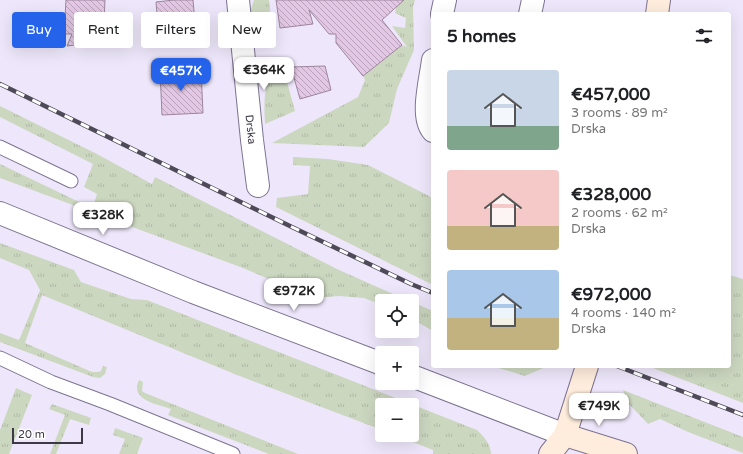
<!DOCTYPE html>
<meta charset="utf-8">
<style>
body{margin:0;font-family:"Varela Round",sans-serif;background:#f6f6f6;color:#202124;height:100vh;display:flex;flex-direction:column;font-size:15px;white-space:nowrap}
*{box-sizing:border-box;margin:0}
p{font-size:13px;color:#757577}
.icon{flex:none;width:22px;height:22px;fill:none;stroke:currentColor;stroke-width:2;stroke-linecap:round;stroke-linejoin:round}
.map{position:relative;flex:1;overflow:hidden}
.drawer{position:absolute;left:431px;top:12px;width:300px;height:356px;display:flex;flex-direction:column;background:#fff;border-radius:4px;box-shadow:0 4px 16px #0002}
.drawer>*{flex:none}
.hud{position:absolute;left:12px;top:12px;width:359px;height:36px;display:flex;gap:8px}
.controls{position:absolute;left:375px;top:294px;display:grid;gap:8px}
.controls a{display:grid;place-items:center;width:44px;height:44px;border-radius:4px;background:#fff;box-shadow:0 4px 16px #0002;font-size:20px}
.scale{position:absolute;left:12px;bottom:10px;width:71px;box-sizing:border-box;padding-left:4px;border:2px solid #3d3845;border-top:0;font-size:11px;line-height:14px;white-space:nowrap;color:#3d3845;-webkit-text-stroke:3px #fff;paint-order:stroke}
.price{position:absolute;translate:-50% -34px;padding:0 9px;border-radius:8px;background:#fff;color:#222;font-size:13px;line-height:26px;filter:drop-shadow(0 1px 2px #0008)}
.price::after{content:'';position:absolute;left:50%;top:24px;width:12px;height:9px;margin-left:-6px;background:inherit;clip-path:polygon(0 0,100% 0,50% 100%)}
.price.active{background:#2563eb;color:#fff}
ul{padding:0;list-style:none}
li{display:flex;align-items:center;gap:12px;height:100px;padding:0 16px}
li span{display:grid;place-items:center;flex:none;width:112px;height:80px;border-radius:4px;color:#555}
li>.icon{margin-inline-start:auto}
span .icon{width:48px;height:48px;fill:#fffc;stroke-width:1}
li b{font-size:17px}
h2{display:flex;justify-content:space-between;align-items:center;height:48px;padding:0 16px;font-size:17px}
.pill{padding:0 14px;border-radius:4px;background:#fff;box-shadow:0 4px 16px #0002;font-size:14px;line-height:36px}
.pill.active{background:#2563eb;color:#fff}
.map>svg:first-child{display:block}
</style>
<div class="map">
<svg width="743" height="454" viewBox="0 0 743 454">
<defs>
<pattern id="grass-tufts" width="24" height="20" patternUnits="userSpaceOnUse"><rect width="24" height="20" fill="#ccd7c0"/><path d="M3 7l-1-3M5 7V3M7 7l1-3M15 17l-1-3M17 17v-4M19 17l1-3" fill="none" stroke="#b0b9a6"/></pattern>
<pattern id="building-back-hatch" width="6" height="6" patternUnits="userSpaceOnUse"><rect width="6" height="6" fill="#e3c7e4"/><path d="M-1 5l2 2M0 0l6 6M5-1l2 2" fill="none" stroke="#b9a3bb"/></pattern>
</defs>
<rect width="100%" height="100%" fill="#eee7fb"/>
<path fill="url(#grass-tufts)" d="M 254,0 L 269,0 L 272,30 L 251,31 L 250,12 Z
M 390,0 L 415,0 L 413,7 L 414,50 L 397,89 L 389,123 L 364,147 L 272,143 L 358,97 L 365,80 L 363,76 L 402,45 L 407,47 L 392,26 L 405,28 L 406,18 L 395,13 L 396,8 Z
M 284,71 L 295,111 L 265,124 C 264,106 264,95 268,77 Z
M 0,106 L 97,154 L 152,184 L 155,177 L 339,270 L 409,301 L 382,301 L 382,305 L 364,298 L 339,296 L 314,298 L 243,268 L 0,178 L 0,164 L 75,200 L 93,207 L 97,194 L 84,187 L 93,164 L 0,117 Z
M 293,157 L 328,159 L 368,165 L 433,198 L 433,285 L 276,207 L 277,198 L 308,194 L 310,166 L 293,165 Z
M 0,243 L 74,270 L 81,282 L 131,299 L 147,300 L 477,430 C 484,437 491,444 491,454 L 433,454 L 433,450 L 395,435 L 412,435 L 412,405 L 382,405 L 382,430 L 237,375 L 42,295 L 25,343 L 92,372 L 98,372 L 101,371 L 103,366 L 107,367 L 105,374 L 100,378 L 93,377 L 0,342 L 0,333 L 19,340 L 40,290 L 29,270 L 0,258 Z
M 729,275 L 743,279 L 743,403 L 648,366 L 729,366 Z
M 412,302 L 433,311 L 433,331 L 412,319 Z
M 492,366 L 548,366 L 525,376 Z
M 139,380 L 143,382 L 142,391 L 145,393 L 298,454 L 269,454 L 168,415 L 171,409 C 157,404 129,400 139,380 Z
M 16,388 L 32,395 L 9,454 L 0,454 L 0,430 Z
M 623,390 L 743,437 L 743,453 L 688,432 L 660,419 L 648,424 L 627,402 Z
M 52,404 L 91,418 L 89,425 L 70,419 L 56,454 L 50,454 L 65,415 L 49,409 Z
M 115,428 L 143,438 L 137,454 L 119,454 L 125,439 L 113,435 Z"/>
<path fill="url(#building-back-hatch)" stroke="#9d859e" d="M 66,0 L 105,0 L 103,42 L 67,46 L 72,34 L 64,34 Z
M 174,0 L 193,0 L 196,34 L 159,37 L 156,2 Z
M 276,0 L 404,0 L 382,20 L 402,45 L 363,76 L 336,43 L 336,34 L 329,34 L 309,10 L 313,24 L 280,28 Z
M 325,66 L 331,90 L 300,99 L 291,67 Z
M 201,70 L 203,113 L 162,115 L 160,71 Z"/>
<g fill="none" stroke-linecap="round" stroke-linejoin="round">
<defs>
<path id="service" d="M 0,147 L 71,181
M 0,358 L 51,382 L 110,404 L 233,454"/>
<g id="minor">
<path id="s1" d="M 238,0 L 252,140 L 258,186"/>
<path d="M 442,14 L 445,0"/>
<path d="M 530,14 L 533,0"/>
<path d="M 433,60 C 431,78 420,117 433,131"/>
</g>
<path id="tertiary" d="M 0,213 L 193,292 L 382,364
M 412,376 L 565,435"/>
<path id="secondary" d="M 657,14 L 659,0
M 565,435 L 626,454
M 550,454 L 565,435 L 587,366"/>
</defs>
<use href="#service" stroke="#7d7390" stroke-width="15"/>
<use href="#minor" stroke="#7d7390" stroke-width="24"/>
<use href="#tertiary" stroke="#7d7390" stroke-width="24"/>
<use href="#secondary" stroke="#7d7390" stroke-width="24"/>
<use href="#service" stroke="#fff" stroke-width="13"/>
<use href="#minor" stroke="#fff" stroke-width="22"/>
<use href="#tertiary" stroke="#fff" stroke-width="22"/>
<use href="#secondary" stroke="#feecdc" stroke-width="22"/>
<defs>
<path id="rail" d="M 0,84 L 294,228 L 411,284 L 433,293
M 617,366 L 743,415"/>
</defs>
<use href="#rail" stroke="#4f4a58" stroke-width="4.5"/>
<use href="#rail" stroke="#fff" stroke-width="3" stroke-dasharray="9" stroke-linecap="butt"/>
</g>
<g text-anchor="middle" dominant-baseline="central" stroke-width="3" stroke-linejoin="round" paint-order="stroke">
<g font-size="11" fill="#3d3845" stroke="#fff">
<text stroke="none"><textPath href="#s1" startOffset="130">Drska</textPath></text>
</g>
</g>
</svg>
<div class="controls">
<a><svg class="icon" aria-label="locate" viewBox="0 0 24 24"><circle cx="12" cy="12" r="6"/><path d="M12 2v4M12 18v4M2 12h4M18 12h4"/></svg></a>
<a>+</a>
<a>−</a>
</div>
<div class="scale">20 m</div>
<b class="price" style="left:264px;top:91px">€364K</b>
<b class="price active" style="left:181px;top:92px">€457K</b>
<b class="price" style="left:103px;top:236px">€328K</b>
<b class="price" style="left:294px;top:312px">€972K</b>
<b class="price" style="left:599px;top:427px">€749K</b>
<div class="hud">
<a class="pill active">Buy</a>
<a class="pill">Rent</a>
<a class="pill">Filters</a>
<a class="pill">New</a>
</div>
<section class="drawer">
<h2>5 homes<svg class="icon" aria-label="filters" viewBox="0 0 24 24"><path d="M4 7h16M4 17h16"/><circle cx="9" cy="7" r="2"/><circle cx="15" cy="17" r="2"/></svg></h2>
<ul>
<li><span style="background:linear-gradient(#c9d6e8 70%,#7fa58c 0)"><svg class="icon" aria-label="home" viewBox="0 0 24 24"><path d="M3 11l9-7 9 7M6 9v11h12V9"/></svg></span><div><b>€457,000</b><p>3 rooms · 89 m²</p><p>Drska</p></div></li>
<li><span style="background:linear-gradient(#f6c9c9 70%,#c2b280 0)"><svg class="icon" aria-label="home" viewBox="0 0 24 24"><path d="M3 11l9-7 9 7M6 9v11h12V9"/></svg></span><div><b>€328,000</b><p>2 rooms · 62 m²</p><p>Drska</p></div></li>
<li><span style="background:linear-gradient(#a9c7e8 60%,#c2b280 0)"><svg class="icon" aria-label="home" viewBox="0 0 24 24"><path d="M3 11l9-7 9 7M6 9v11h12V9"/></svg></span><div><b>€972,000</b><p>4 rooms · 140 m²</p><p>Drska</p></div></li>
</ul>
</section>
</div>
